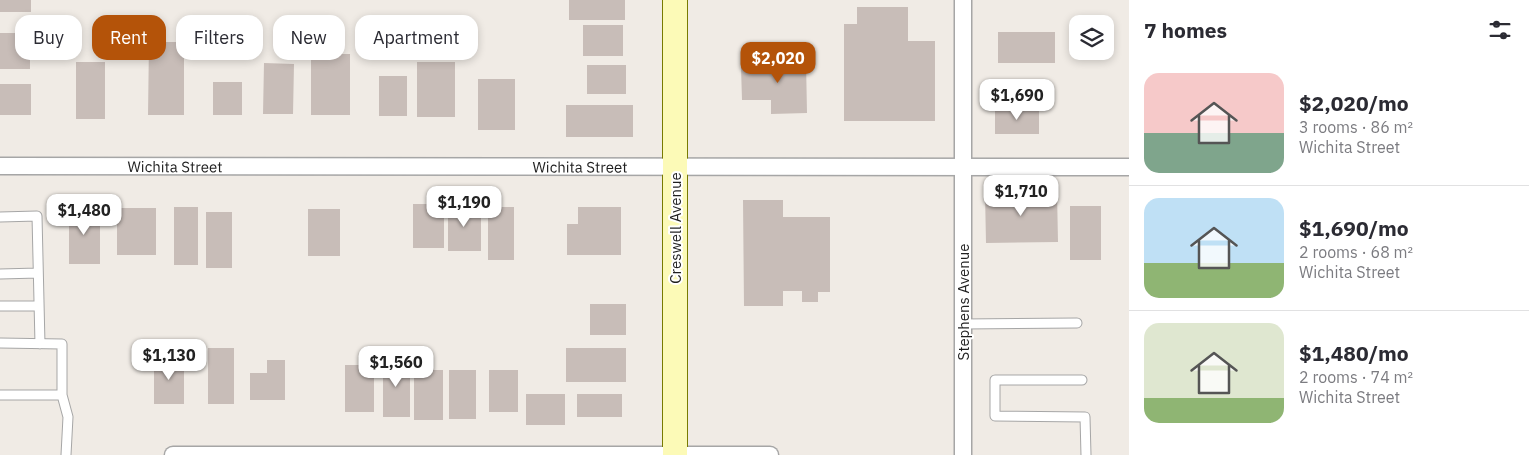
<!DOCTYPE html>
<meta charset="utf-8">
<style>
body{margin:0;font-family:"IBM Plex Sans",sans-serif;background:#f2f2f3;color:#2b2b33;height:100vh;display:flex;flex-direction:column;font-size:19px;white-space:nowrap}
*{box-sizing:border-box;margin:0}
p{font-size:16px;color:#7c7c81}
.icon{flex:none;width:28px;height:28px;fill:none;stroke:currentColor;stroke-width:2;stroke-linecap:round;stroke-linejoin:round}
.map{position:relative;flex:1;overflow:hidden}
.side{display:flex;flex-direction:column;background:#fff;width:400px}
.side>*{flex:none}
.top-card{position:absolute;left:15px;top:15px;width:475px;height:45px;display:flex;gap:10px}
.fabs{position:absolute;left:1069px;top:15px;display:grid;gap:10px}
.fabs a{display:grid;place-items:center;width:45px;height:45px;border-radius:10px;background:#fff;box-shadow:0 2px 8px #0003;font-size:25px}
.price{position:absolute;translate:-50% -42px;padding:0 11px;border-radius:10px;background:#fff;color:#222;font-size:16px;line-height:32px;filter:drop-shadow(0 1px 2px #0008)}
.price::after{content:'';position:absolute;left:50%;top:30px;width:15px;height:11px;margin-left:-8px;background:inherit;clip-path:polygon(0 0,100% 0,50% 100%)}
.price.current{background:#b45309;color:#fff}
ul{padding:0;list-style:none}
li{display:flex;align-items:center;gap:15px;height:125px;padding:0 15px}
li+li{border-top:1px solid #e1e1e2}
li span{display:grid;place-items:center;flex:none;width:140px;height:100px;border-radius:15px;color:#555}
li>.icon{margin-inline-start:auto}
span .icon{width:60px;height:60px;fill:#fffc;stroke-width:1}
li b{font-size:21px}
h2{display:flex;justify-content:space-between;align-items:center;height:60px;padding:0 15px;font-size:21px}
.pill{padding:0 18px;border-radius:15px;background:#fff;box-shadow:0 2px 8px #0003;font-size:18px;line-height:45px}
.pill.current{background:#b45309;color:#fff}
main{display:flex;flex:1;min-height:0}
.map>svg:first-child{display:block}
</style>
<main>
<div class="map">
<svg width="1129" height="455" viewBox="0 0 1129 455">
<rect width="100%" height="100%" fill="#f0ebe5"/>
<path fill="#c8bdb8" d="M 0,0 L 31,0 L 31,12 L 0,12 Z
M 569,0 L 625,0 L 625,20 L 569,20 Z
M 857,7 L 908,7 L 908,41 L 935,41 L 935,121 L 844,121 L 844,24 L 857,24 Z
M 583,25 L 623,25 L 623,56 L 583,56 Z
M 998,32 L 1055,32 L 1055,63 L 998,63 Z
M 0,33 L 30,33 L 30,69 L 0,69 Z
M 149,42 L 184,42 L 184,115 L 148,115 Z
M 770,52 L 794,52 L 794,61 L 806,61 L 807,113 L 771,114 L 771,100 L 742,100 L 741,67 L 771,66 Z
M 311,54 L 350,54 L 350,115 L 311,115 Z
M 76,62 L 105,62 L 105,119 L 76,119 Z
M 417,62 L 455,62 L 455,117 L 417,117 Z
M 264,63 L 294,64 L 293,114 L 263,114 Z
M 587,65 L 626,65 L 626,94 L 587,94 Z
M 379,76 L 407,76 L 407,116 L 379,116 Z
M 478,79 L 515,79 L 515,130 L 478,130 Z
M 213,82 L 242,82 L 242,115 L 213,115 Z
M 0,84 L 31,84 L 31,115 L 0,115 Z
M 566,105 L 633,105 L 633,137 L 566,137 Z
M 995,108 L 1039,108 L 1039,134 L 995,134 Z
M 1057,192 L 1058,242 L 986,243 L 985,193 Z
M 743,200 L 783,200 L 783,217 L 830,217 L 830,292 L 818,292 L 818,302 L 802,302 L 802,291 L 783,291 L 783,306 L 744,306 Z
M 413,204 L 444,204 L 444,248 L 413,248 Z
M 448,205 L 481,205 L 481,251 L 448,251 Z
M 1070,206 L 1101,206 L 1101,260 L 1070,260 Z
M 174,207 L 198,207 L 198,265 L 174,265 Z
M 488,207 L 514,207 L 514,260 L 488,260 Z
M 578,207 L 621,207 L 621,255 L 567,255 L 567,224 L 578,224 Z
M 69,208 L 100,208 L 100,264 L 69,264 Z
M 117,208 L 156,208 L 156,255 L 117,255 Z
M 308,209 L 340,209 L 340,256 L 308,256 Z
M 206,212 L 232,212 L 232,268 L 206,268 Z
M 590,304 L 626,304 L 626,335 L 590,335 Z
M 208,348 L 234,348 L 234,404 L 208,404 Z
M 566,348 L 626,348 L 626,382 L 566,382 Z
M 154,357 L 184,357 L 184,404 L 154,404 Z
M 267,360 L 285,360 L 285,400 L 250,400 L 250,373 L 267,373 Z
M 383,360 L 410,360 L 410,417 L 383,417 Z
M 345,365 L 374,365 L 374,412 L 345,412 Z
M 414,370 L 443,370 L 443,420 L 414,420 Z
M 449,370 L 476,370 L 476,419 L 449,419 Z
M 489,370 L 518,370 L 518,412 L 489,412 Z
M 526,394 L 565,394 L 565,425 L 526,425 Z
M 577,394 L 622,394 L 622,417 L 577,417 Z"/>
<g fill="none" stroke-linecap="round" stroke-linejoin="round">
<defs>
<path id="lane" d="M 0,217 L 37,216 L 40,344
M 0,274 L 38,273
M 0,306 L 38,306
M 963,324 L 1077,323
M 0,343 L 62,344 L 62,395 L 0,395
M 1082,380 L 995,380 L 995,416 L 1085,417 L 1086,455
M 62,395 L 68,417 L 66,455"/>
<g id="street">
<path d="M 963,0 L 963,455"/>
<path id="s1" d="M 0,166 L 1129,167"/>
<path d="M 173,455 L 770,455"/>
</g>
<path id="secondary" d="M 675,455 L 675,0"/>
</defs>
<use href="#lane" stroke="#a6a6a6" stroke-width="11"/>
<use href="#street" stroke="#a6a6a6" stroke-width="19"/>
<use href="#secondary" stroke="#787b01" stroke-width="26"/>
<use href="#lane" stroke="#fff" stroke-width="9"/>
<use href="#street" stroke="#fff" stroke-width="16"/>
<use href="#secondary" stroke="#fcfab7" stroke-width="24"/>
</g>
<g text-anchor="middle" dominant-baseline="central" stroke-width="4" stroke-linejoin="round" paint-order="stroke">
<g font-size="15" fill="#1f1f1f" stroke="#fff">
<text stroke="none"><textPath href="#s1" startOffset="175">Wichita Street</textPath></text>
<text stroke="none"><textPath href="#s1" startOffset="580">Wichita Street</textPath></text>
<text transform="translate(675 228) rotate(-90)">Creswell Avenue</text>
<text transform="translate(963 302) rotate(-90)">Stephens Avenue</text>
</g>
</g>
</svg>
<div class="fabs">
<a><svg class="icon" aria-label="layers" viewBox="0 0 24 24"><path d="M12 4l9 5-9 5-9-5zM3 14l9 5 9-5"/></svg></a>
</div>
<b class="price current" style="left:778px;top:84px">$2,020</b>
<b class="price" style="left:1017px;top:121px">$1,690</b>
<b class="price" style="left:1021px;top:217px">$1,710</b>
<b class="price" style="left:464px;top:228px">$1,190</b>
<b class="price" style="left:84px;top:236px">$1,480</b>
<b class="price" style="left:169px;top:381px">$1,130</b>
<b class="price" style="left:396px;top:388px">$1,560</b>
<div class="top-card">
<a class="pill">Buy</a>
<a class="pill current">Rent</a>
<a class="pill">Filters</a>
<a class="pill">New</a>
<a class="pill">Apartment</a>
</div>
</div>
<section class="side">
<h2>7 homes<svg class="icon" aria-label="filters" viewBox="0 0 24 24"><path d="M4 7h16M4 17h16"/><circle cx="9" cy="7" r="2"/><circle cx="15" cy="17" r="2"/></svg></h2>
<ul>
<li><span style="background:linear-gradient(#f6c9c9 60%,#7fa58c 0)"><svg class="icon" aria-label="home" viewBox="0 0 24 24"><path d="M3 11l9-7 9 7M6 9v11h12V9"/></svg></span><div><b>$2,020/mo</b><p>3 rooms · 86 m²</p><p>Wichita Street</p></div></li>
<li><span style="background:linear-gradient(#bfe0f5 65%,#8fb573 0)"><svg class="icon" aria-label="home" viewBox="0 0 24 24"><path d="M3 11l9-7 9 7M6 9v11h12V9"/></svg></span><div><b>$1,690/mo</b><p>2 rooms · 68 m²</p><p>Wichita Street</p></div></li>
<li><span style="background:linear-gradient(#dfe7d0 75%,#8fb573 0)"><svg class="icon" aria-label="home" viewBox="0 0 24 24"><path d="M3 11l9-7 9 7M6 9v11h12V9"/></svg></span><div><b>$1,480/mo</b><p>2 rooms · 74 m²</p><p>Wichita Street</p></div></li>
</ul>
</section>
</main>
